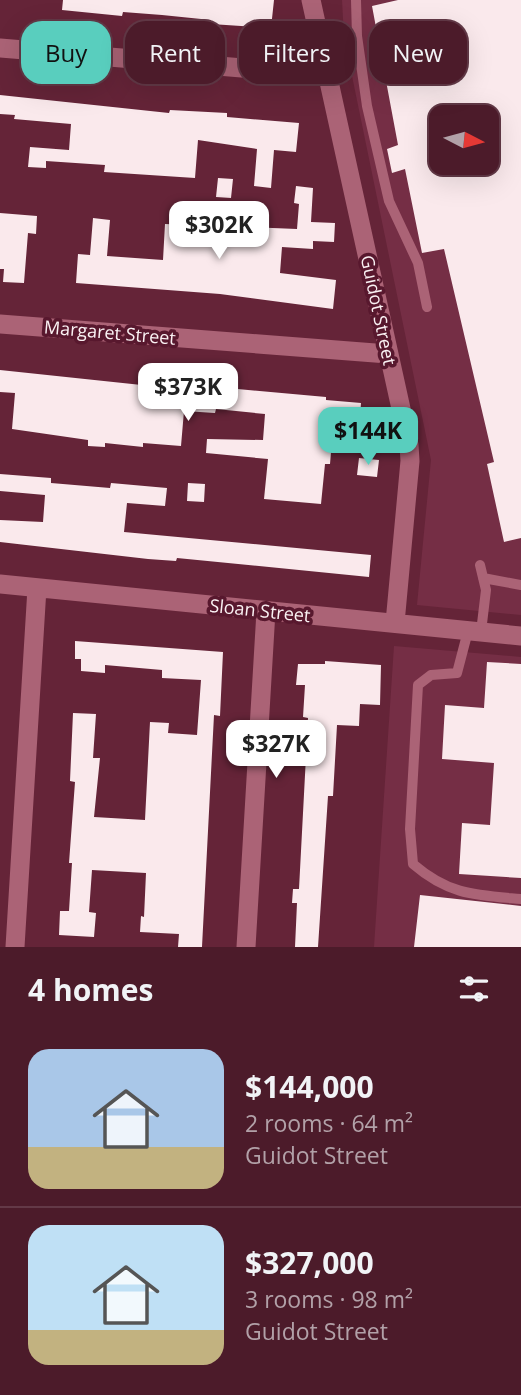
<!DOCTYPE html>
<meta charset="utf-8">
<style>
body{margin:0;font-family:"Open Sans",sans-serif;background:#532432;color:#f1f3f6;height:100vh;display:flex;flex-direction:column;font-size:26px;white-space:nowrap}
*{box-sizing:border-box;margin:0}
p{font-size:23px;color:#b2a1a8}
.icon{flex:none;width:38px;height:38px;fill:none;stroke:currentColor;stroke-width:2;stroke-linecap:round;stroke-linejoin:round}
.map{position:relative;height:947px;overflow:hidden}
.side{display:flex;flex-direction:column;background:#4c1b2a;flex:1}
.side>*{flex:none}
.top-card{position:absolute;left:21px;top:21px;width:480px;height:63px;display:flex;gap:14px}
.needle{width:46px;rotate:96deg}
.buttons{position:absolute;left:429px;top:105px;display:grid;gap:14px}
.buttons a{display:grid;place-items:center;width:70px;height:70px;border-radius:14px;background:#4c1b2a;box-shadow:0 7px 28px #0002,0 0 0 2px #633947;font-size:35px}
.price{position:absolute;translate:-50% -60px;padding:0 16px;border-radius:14px;background:#fff;color:#222;font-size:23px;line-height:46px;filter:drop-shadow(0 2px 4px #0008)}
.price::after{content:'';position:absolute;left:50%;top:42px;width:21px;height:16px;margin-left:-10px;background:inherit;clip-path:polygon(0 0,100% 0,50% 100%)}
.price.active{background:#59cebe;color:#111}
ul{padding:0;list-style:none}
li{display:flex;align-items:center;gap:21px;height:175px;padding:0 28px}
li+li{border-top:2px solid #633947}
li span{display:grid;place-items:center;flex:none;width:196px;height:140px;border-radius:21px;color:#555}
li>.icon{margin-inline-start:auto}
span .icon{width:84px;height:84px;fill:#fffc;stroke-width:1}
li b{font-size:30px}
h2{display:flex;justify-content:space-between;align-items:center;height:84px;padding:0 28px;font-size:30px}
.chip{padding:0 24px;border-radius:21px;background:#4c1b2a;box-shadow:0 7px 28px #0002,0 0 0 2px #633947;font-size:24px;line-height:63px}
.chip.active{background:#59cebe;color:#111}
.map>svg:first-child{display:block}
</style>
<div class="map">
<svg width="521" height="947" viewBox="0 0 521 947">
<rect width="100%" height="100%" fill="#652438"/>
<path fill="#752e45" fill-rule="evenodd" d="M 342,0 L 521,0 L 521,615 L 417,605 L 431,460 L 344,37 ZM 441,117 L 486,117 L 486,163 L 441,163 Z
M 394,646 L 521,657 L 521,947 L 374,947 Z"/>
<path fill="#fae9ec" fill-rule="evenodd" d="M 63,0 L 274,0 L 271,28 L 211,24 L 211,20 L 162,15 L 123,12 L 122,16 L 62,10 Z
M 398,0 L 521,0 L 521,538 L 504,542 L 487,464 L 494,462 L 444,249 L 422,253 L 405,169 L 392,173 L 387,149 L 398,145 L 372,6 ZM 441,117 L 486,117 L 486,163 L 441,163 Z
M 0,95 L 169,113 L 170,110 L 227,113 L 227,117 L 299,123 L 296,152 L 274,150 L 271,188 L 254,186 L 257,149 L 198,140 L 195,178 L 104,172 L 105,165 L 46,161 L 46,168 L 28,167 L 30,147 L 69,150 L 71,124 L 14,119 L 15,115 L 0,114 Z
M 218,178 L 233,179 L 231,198 L 216,197 Z
M 296,186 L 313,188 L 311,222 L 335,223 L 334,242 L 313,241 L 313,249 L 282,247 L 280,273 L 336,280 L 333,309 L 220,294 L 76,283 L 78,254 L 90,255 L 93,218 L 110,220 L 107,256 L 163,260 L 165,224 L 297,229 L 299,204 L 294,203 Z
M 0,213 L 37,216 L 36,234 L 28,233 L 24,283 L 3,282 L 4,269 L 0,269 Z
M 0,370 L 151,386 L 226,392 L 227,388 L 326,397 L 326,400 L 361,403 L 359,432 L 333,429 L 330,464 L 325,464 L 321,504 L 264,499 L 268,459 L 206,453 L 207,439 L 263,440 L 265,414 L 216,409 L 215,413 L 184,411 L 181,446 L 143,443 L 143,447 L 105,443 L 105,447 L 88,446 L 88,440 L 12,429 L 15,393 L 0,392 Z
M 359,458 L 379,460 L 377,477 L 357,475 Z
M 0,474 L 51,478 L 51,483 L 110,488 L 111,483 L 167,488 L 165,506 L 127,503 L 124,532 L 371,555 L 369,577 L 177,558 L 176,561 L 148,559 L 0,542 L 0,520 L 43,522 L 45,495 L 0,491 Z
M 188,483 L 205,484 L 204,502 L 187,501 Z
M 75,641 L 223,652 L 220,716 L 214,715 L 202,947 L 178,947 L 179,934 L 140,932 L 141,916 L 144,917 L 146,873 L 92,870 L 89,912 L 96,913 L 94,937 L 59,935 L 60,911 L 69,911 L 72,863 L 69,863 L 75,782 L 70,781 L 73,713 L 96,714 L 93,758 L 100,758 L 94,817 L 145,820 L 150,722 L 169,723 L 168,733 L 197,735 L 201,680 L 162,678 L 162,670 L 105,665 L 105,673 L 81,671 L 81,659 L 75,659 Z
M 325,661 L 381,665 L 380,705 L 360,704 L 359,726 L 337,725 L 333,796 L 328,796 L 318,947 L 295,947 L 297,903 L 292,903 L 293,889 L 299,889 L 308,718 L 303,717 L 305,685 L 296,685 L 298,664 L 325,664 Z
M 487,662 L 521,664 L 521,878 L 459,874 L 462,823 L 490,825 L 494,763 L 442,759 L 445,705 L 484,708 Z
M 420,895 L 521,906 L 521,947 L 414,947 Z"/>
<g fill="none" stroke-linecap="round" stroke-linejoin="round">
<path stroke="#ab6376" stroke-width="10" d="M 356,0 L 357,36 L 367,106 L 389,201 L 418,263 L 427,307
M 480,565 L 486,590 L 481,632
M 483,578 L 521,585
M 468,631 L 457,673 L 431,675 L 418,685 L 410,829 L 413,864 C 449,895 475,895 521,899"/>
<path stroke="#ab6376" stroke-width="19" d="M 311,0 L 409,445 L 410,461 L 395,623
M 0,48 L 327,75
M 0,324 L 388,354
M 0,584 L 521,636
M 15,947 L 37,588
M 246,947 L 266,611"/>
</g>
<g text-anchor="middle" dominant-baseline="central" stroke-width="7" stroke-linejoin="round" paint-order="stroke">
<g font-size="18" fill="#faf1f3" stroke="#58182e">
<text transform="translate(379 310) rotate(78)">Guidot Street</text>
<text transform="translate(110 332) rotate(5)">Margaret Street</text>
<text transform="translate(260 610) rotate(6)">Sloan Street</text>
</g>
</g>
</svg>
<div class="buttons">
<a><svg class="needle" viewBox="-14 -14 28 28"><path d="M0-13l5 13h-10z" fill="#e53935"/><path d="M0 13l5-13h-10z" fill="#b2a1a8"/></svg></a>
</div>
<b class="price" style="left:219px;top:261px">$302K</b>
<b class="price" style="left:188px;top:423px">$373K</b>
<b class="price active" style="left:368px;top:467px">$144K</b>
<b class="price" style="left:276px;top:780px">$327K</b>
<div class="top-card">
<a class="chip active">Buy</a>
<a class="chip">Rent</a>
<a class="chip">Filters</a>
<a class="chip">New</a>
</div>
</div>
<section class="side">
<h2>4 homes<svg class="icon" aria-label="filters" viewBox="0 0 24 24"><path d="M4 7h16M4 17h16"/><circle cx="9" cy="7" r="2"/><circle cx="15" cy="17" r="2"/></svg></h2>
<ul>
<li><span style="background:linear-gradient(#a9c7e8 70%,#c2b280 0)"><svg class="icon" aria-label="home" viewBox="0 0 24 24"><path d="M3 11l9-7 9 7M6 9v11h12V9"/></svg></span><div><b>$144,000</b><p>2 rooms · 64 m²</p><p>Guidot Street</p></div></li>
<li><span style="background:linear-gradient(#bfe0f5 75%,#c2b280 0)"><svg class="icon" aria-label="home" viewBox="0 0 24 24"><path d="M3 11l9-7 9 7M6 9v11h12V9"/></svg></span><div><b>$327,000</b><p>3 rooms · 98 m²</p><p>Guidot Street</p></div></li>
</ul>
</section>
